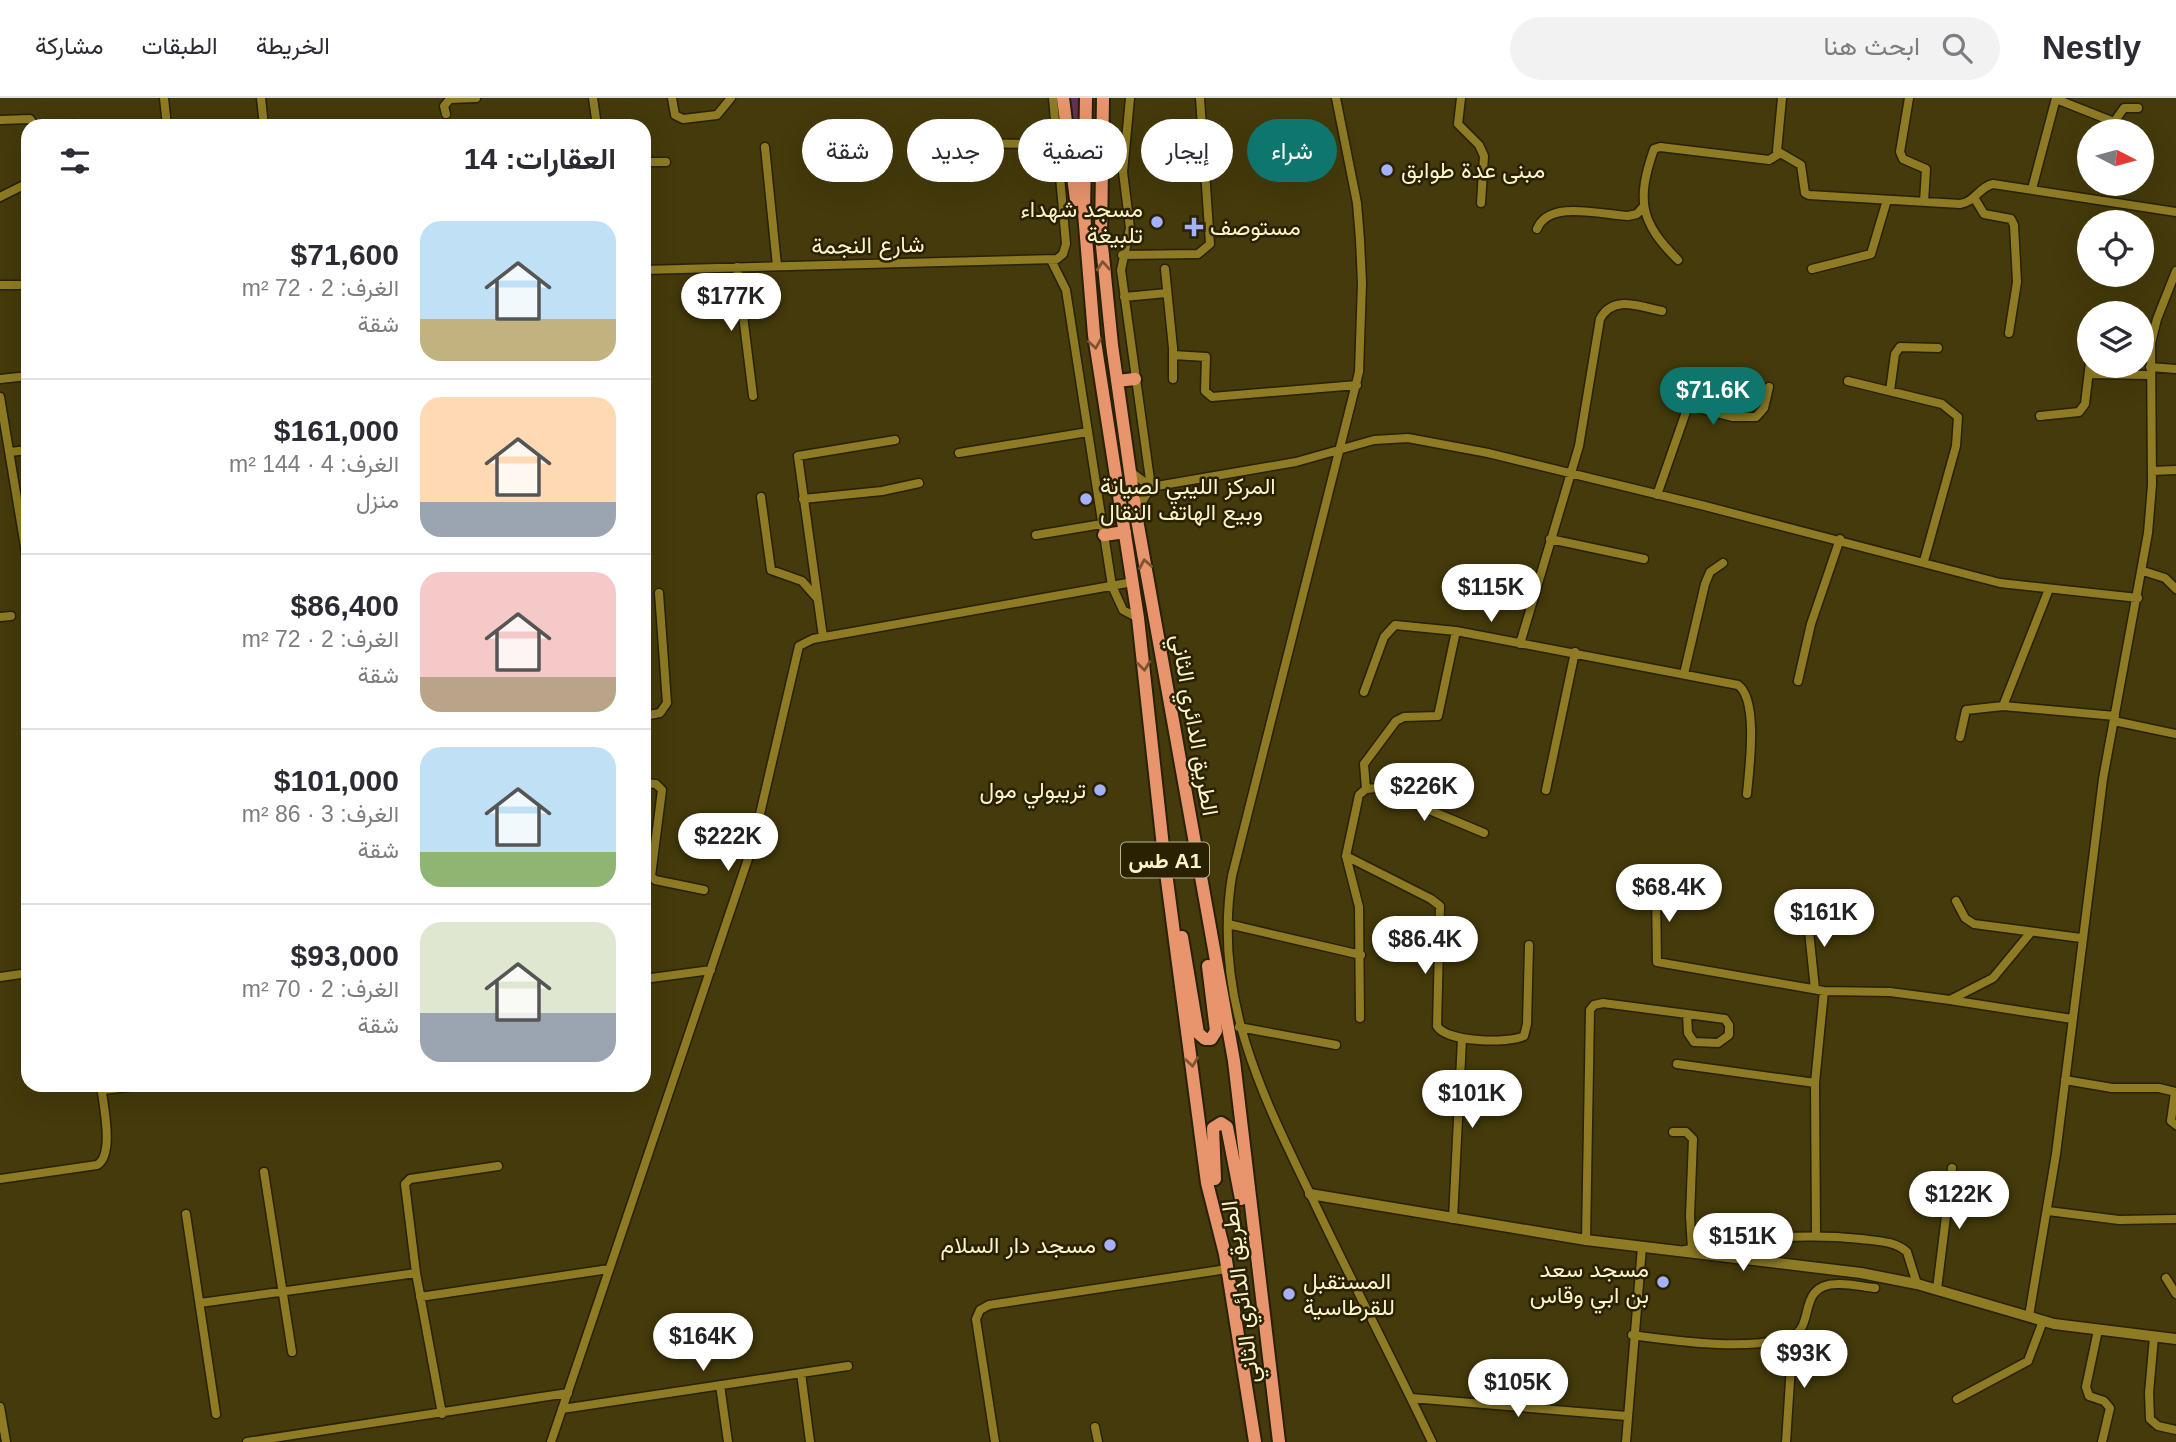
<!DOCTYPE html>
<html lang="ar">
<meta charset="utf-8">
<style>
body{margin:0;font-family:Arial,Vazirmatn,sans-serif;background:#f2f2f3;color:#2b2b33;direction:rtl;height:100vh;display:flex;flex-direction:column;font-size:26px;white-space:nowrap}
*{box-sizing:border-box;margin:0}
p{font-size:23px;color:#7c7c81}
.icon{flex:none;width:38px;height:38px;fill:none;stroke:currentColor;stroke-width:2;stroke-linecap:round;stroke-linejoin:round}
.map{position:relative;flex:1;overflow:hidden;direction:ltr}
.sheet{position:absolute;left:21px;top:21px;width:630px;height:973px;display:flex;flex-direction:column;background:#fff;border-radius:21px;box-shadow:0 7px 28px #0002;direction:rtl}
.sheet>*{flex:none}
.top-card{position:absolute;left:672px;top:21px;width:665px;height:63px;direction:rtl;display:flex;gap:14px}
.needle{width:46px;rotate:96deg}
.controls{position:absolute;left:2077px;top:21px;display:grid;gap:14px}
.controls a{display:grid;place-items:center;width:77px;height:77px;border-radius:50%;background:#fff;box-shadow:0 7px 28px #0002;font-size:35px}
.price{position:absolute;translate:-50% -60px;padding:0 16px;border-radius:24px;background:#fff;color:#222;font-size:23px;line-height:46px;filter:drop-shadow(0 2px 4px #0008)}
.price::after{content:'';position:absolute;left:50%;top:42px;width:21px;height:16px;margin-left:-10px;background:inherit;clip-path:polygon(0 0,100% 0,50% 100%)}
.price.current{background:#0f766e;color:#fff}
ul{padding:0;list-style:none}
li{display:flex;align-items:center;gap:21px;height:175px;padding:0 35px}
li+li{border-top:2px solid #e1e1e2}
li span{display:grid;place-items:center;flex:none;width:196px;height:140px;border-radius:21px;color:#555}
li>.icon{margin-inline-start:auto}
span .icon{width:84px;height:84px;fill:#fffc;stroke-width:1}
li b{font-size:30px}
h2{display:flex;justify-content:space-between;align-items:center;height:84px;padding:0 35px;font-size:30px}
.pill{padding:0 24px;border-radius:32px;background:#fff;box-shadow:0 7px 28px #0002;font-size:24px;line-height:63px}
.pill.current{background:#0f766e;color:#fff}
header{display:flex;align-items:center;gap:42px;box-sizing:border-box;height:98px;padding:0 35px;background:#fff;border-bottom:2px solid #e1e1e2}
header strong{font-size:33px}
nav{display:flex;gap:38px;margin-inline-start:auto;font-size:24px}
.search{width:490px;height:63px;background:#f2f2f3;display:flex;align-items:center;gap:18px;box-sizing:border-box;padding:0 24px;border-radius:38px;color:#7c7c81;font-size:26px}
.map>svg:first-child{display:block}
</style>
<header>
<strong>Nestly</strong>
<div class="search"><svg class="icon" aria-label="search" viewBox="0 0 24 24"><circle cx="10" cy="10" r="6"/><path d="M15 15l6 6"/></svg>ابحث هنا</div>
<nav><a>الخريطة</a><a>الطبقات</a><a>مشاركة</a></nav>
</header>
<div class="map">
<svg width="2176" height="1344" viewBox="0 0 2176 1344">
<rect width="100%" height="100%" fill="#443a0b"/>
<path fill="#623157" d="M 1070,0 L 1080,0 L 1076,37 Z"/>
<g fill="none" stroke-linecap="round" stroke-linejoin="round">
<defs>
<path id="minor" d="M 164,0 L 167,28
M 261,0 L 264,28
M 593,0 L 597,28
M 672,0 L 675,17 L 683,21 L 717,17 L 731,0
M 1130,0 L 1123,74 L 1130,130 L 1121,172 L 1151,389 L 1137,412
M 1336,0 L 1357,105 L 1360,142 L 1362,185 L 1359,274 L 1232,778 C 1212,900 1263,999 1315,1106 C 1353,1186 1394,1264 1432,1344
M 1461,0 L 1458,26 L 1479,47 L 1484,58 L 1481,105
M 1782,0 L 1777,53 L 1801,67 L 1805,95 L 1809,97 L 1960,106 C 1975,104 1979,89 1993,86 L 2176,114
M 1909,0 L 1900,54 L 1903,61 L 1926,71 L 1924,104
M 2056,1 L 2114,24 L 2124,10 L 2138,10
M 446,16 L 444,8 L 450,1 L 476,0
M 0,22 L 30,21 L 35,28
M 73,26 L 73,28
M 938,45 L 1059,46
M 765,49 L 777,168
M 644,64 L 666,64
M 2032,91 L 2056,0
M 0,99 L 28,85
M 1975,101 L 1984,116 L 2011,121 L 2014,127 L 2017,184 L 2009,235
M 1537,131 C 1549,101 1602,117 1628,118 L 1637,116 L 1643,109
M 1122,157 L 1198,156 L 1210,146 L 1200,0
M 1051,162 L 1066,192 L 1112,488 L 1123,512 L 1138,520
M 1678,162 C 1640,124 1636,103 1654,51 L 1660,49 L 1769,62 L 1779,56
M 737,169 L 753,298
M 1165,171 L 1173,250 L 1173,281
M 1812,171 L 1871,156 L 1887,102
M 644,172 L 1057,161 L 1063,156 L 1066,146 L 1053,0
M 0,187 L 28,187
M 1124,199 L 1167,195
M 1173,257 L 1206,259 L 1205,293 L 1212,299 L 1357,287
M 2150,269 L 2176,271
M 2089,276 L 2150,277
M 0,281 L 28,278
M 1848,283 L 1942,306 L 1958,319 L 1956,348 L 1924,463
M 1890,293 L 1895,256 L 1900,249 L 1938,250
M 0,299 L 28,467
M 2040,318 L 2079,314 L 2085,306 L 2090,264
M 10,354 L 28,352
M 959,355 L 1088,334
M 2152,373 L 2176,372
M 1131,374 L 1151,389 L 1296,364 L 1374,342 L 1408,340 L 1488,355 L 1705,408 L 2000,485 L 2138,500
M 1657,397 L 1687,311 L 1694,309 L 1732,319 L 1756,319 L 1764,310 L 1769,289
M 761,399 L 771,472 L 802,483 L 817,500
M 803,401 L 882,393 L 919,385
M 1036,437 L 1102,426
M 1550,441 L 1644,461
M 2143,473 L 2165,480 L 2176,491
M 2049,491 L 2003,608 L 2115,618
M 0,519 L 11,518
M 823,539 L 798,358 L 895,342
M 1520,546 L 1579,348 L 1600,221 C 1613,196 1640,209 1662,213
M 1684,576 L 1705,486 L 1710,474 L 1723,465
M 1798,583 L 1811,526 L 1840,441
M 1364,594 L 1384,539 L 1395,527 L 1456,533 L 1738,587 C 1759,602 1749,672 1747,696
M 644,618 L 660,615 L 667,605 L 659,495
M 2114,623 L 2176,636
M 1960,639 L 1966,612 L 2003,608
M 644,685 L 656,686 L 662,692 L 651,778 L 655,782 L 704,792
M 1366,691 L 1377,690 L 1484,735
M 1546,692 L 1575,554
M 1346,758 L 1431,801 L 1440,808 L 1437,928 C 1446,944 1508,946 1524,938 L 1527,926 L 1529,847
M 1656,791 L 1657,864 L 1824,893 L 1890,894 L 1950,902 L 1993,880 L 2031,834
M 1956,803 L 1965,820 L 1974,826 L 2081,840
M 1807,814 L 1815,891
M 1228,826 L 1361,857
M 0,879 L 28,875
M 644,881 L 711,872
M 1950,902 L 2072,921
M 1360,920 L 1359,809 L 1346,758 L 1359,697 L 1366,691 L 1364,666 L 1396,623 L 1404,619 L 1438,618 L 1456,533
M 1239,929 L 1336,947
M 1677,966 L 1815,985
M 2065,982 L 2112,990 L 2159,990 L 2176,994
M 102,992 L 147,987
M 2175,994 L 2171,1023 L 2176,1027
M 1673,1034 L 1686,1034 L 1693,1041 L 1690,1118 L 1692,1151
M 264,1074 L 292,1254
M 0,1081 L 97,1067 C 115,1057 103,1006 101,987
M 2048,1113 L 2119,1122 L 2176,1121
M 186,1116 L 216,1316
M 1453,1121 L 1462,941
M 1816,1137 L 1815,985 L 1824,893
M 1586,1142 L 1590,912 L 1594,907 L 1603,905 L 1725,921 L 1729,927 L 1729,937 L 1718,945 L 1694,944 L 1688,935 L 1687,916
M 1685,1152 C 1744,1140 1801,1135 1861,1141 C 1877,1143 1895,1143 1907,1154 L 1917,1186
M 2166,1180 L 2176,1196
M 1937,1191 L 1952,1070
M 420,1199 L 609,1171
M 200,1205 L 416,1175
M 2029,1218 L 2056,1056 L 2103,681 L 2148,435 L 2152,387 L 2151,245 L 2157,221 L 2176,173
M 2098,1232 L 2086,1289 L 2089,1298 L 2104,1303 L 2110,1310 L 2102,1344
M 1632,1237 C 1674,1243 1754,1254 1792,1238 C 1816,1228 1796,1187 1837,1186 C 1849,1185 1863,1189 1875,1190
M 2154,1239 L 2149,1295 L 2150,1321 L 2158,1328 L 2176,1332
M 801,1275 L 810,1344
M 720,1287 L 728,1344
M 1411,1300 L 1627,1318
M 1957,1301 L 2028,1263 L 2043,1223
M 0,1309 L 6,1344
M 562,1311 L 848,1268
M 442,1316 L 416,1175 L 405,1086 L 410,1081 L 498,1068
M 1095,1329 L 1098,1344
M 247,1344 L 568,1295
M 551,1344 L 753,746 L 799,548 L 813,541 L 1133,484
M 995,1344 L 976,1221 L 980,1212 L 989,1207 L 1227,1171
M 1626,1344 L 1642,1149
M 1786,1344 L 1793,1237"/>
<path id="tertiary" d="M 1310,1096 L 1586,1142 L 1861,1175 L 1917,1186 L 2054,1226 L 2176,1241"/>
<path id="trunk" d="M 1063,0 L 1076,102
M 1086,0 L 1084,115 L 1094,237 L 1138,520 L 1165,767 L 1207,1085 L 1225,1156 L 1255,1344
M 1103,0 L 1101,138 L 1112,247 L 1136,416 L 1234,963 L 1279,1344
M 1117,283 L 1135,281
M 1104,437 L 1125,434
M 1182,839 L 1198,935 L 1205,941 L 1211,941 L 1216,933 L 1208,868
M 1215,1081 L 1213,1030 L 1221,1025 L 1227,1029 L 1241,1101"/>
</defs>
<use href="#minor" stroke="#272106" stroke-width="11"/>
<use href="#tertiary" stroke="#272106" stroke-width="13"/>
<use href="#trunk" stroke="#272106" stroke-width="16"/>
<use href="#minor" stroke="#8e7b23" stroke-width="8"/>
<use href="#tertiary" stroke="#8e7b23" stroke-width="10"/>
<use href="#trunk" stroke="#e8946c" stroke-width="12"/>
</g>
<defs><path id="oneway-chevron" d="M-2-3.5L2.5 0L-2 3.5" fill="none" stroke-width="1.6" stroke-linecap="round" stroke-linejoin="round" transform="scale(1.75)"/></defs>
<g stroke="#7f5531">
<use href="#oneway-chevron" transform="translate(1103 168) rotate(-94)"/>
<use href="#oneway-chevron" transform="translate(1095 246) rotate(81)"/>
<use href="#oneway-chevron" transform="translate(1145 466) rotate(-100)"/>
<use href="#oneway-chevron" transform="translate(1144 568) rotate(83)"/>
<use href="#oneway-chevron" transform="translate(1192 964) rotate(82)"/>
</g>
<g fill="#a5b1fc" stroke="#292100" stroke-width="2.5">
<circle cx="1387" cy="72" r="7"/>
<circle cx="1157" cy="124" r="7"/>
<path d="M1190.5 118.5h7v7h7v7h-7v7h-7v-7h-7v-7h7z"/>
<circle cx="1086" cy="401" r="7"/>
<circle cx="1100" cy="692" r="7"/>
<circle cx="1110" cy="1147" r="7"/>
<circle cx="1663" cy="1184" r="7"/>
<circle cx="1289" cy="1196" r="7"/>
</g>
<g text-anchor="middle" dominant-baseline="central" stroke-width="5" stroke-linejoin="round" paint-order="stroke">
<rect fill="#292100" stroke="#bdb48d" stroke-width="2" x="1121" y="744.5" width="88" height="35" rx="5"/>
<g font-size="21" font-weight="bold" fill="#fcf3ca">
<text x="1165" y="762">طس A1</text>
</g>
<g font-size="23" fill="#fcf3ca" stroke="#292100" text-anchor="start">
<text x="1401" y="72">مبنى عدة طوابق</text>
<text x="1143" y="111" text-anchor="end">مسجد شهداء<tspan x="1143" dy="26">تلبيغة</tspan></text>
<text x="1210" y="129">مستوصف</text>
<text x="1100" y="388">المركز الليبي لصيانة<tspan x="1100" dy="26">وبيع الهاتف النقال</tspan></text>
<text x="1086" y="692" text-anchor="end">تريبولي مول</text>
<text x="1096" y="1147" text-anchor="end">مسجد دار السلام</text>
<text x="1649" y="1171" text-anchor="end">مسجد سعد<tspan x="1649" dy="26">بن ابي وقاس</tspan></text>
<text x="1303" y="1183">المستقبل<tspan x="1303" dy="26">للقرطاسية</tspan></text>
</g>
<g font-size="23" fill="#fcf3ca" stroke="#292100">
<text transform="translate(868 147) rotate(-1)">شارع النجمة</text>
<text transform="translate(1195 627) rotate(80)">الطريق الدائري الثاني</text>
<text transform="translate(1240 1194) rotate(-97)">الطريق الدائري الثاني</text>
</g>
</g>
</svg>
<div class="controls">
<a><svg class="needle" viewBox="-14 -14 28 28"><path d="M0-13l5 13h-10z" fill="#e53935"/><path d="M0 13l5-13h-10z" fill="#7c7c81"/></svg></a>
<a><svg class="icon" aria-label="locate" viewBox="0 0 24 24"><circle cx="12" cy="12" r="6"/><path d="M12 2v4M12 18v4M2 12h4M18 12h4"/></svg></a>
<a><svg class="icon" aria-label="layers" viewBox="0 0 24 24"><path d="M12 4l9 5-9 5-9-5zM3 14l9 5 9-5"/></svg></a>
</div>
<b class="price" style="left:731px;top:235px">$177K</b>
<b class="price current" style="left:1713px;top:329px">$71.6K</b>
<b class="price" style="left:1491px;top:526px">$115K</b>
<b class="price" style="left:1424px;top:725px">$226K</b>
<b class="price" style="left:728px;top:775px">$222K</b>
<b class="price" style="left:1669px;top:826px">$68.4K</b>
<b class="price" style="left:1824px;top:851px">$161K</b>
<b class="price" style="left:1425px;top:878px">$86.4K</b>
<b class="price" style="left:1472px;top:1032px">$101K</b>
<b class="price" style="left:1959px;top:1133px">$122K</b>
<b class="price" style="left:1743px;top:1175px">$151K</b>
<b class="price" style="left:703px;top:1275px">$164K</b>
<b class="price" style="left:1804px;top:1292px">$93K</b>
<b class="price" style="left:1518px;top:1321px">$105K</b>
<div class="top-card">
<a class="pill current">شراء</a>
<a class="pill">إيجار</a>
<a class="pill">تصفية</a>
<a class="pill">جديد</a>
<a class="pill">شقة</a>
</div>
<section class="sheet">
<h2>العقارات: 14<svg class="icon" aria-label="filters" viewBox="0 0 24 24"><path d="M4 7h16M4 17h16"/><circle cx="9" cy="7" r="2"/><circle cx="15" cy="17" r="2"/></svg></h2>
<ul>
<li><span style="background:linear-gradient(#bfe0f5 70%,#c2b280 0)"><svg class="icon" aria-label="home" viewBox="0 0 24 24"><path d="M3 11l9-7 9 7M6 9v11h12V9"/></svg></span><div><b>$71,600</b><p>الغرف: 2 · 72 m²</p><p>شقة</p></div></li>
<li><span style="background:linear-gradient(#ffd9b3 75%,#9aa5b1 0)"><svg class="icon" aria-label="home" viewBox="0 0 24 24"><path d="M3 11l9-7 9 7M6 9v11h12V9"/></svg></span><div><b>$161,000</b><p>الغرف: 4 · 144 m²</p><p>منزل</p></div></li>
<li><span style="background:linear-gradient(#f6c9c9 75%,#b9a48a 0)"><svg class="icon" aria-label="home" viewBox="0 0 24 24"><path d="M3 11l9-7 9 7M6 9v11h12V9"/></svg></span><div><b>$86,400</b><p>الغرف: 2 · 72 m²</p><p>شقة</p></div></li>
<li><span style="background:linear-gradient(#bfe0f5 75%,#8fb573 0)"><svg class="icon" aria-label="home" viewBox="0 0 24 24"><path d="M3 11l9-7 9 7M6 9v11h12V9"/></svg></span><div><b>$101,000</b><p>الغرف: 3 · 86 m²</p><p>شقة</p></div></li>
<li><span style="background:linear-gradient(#dfe7d0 65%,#9aa5b1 0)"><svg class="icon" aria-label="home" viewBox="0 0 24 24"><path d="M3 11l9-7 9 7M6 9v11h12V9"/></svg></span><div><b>$93,000</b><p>الغرف: 2 · 70 m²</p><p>شقة</p></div></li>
</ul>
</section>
</div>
